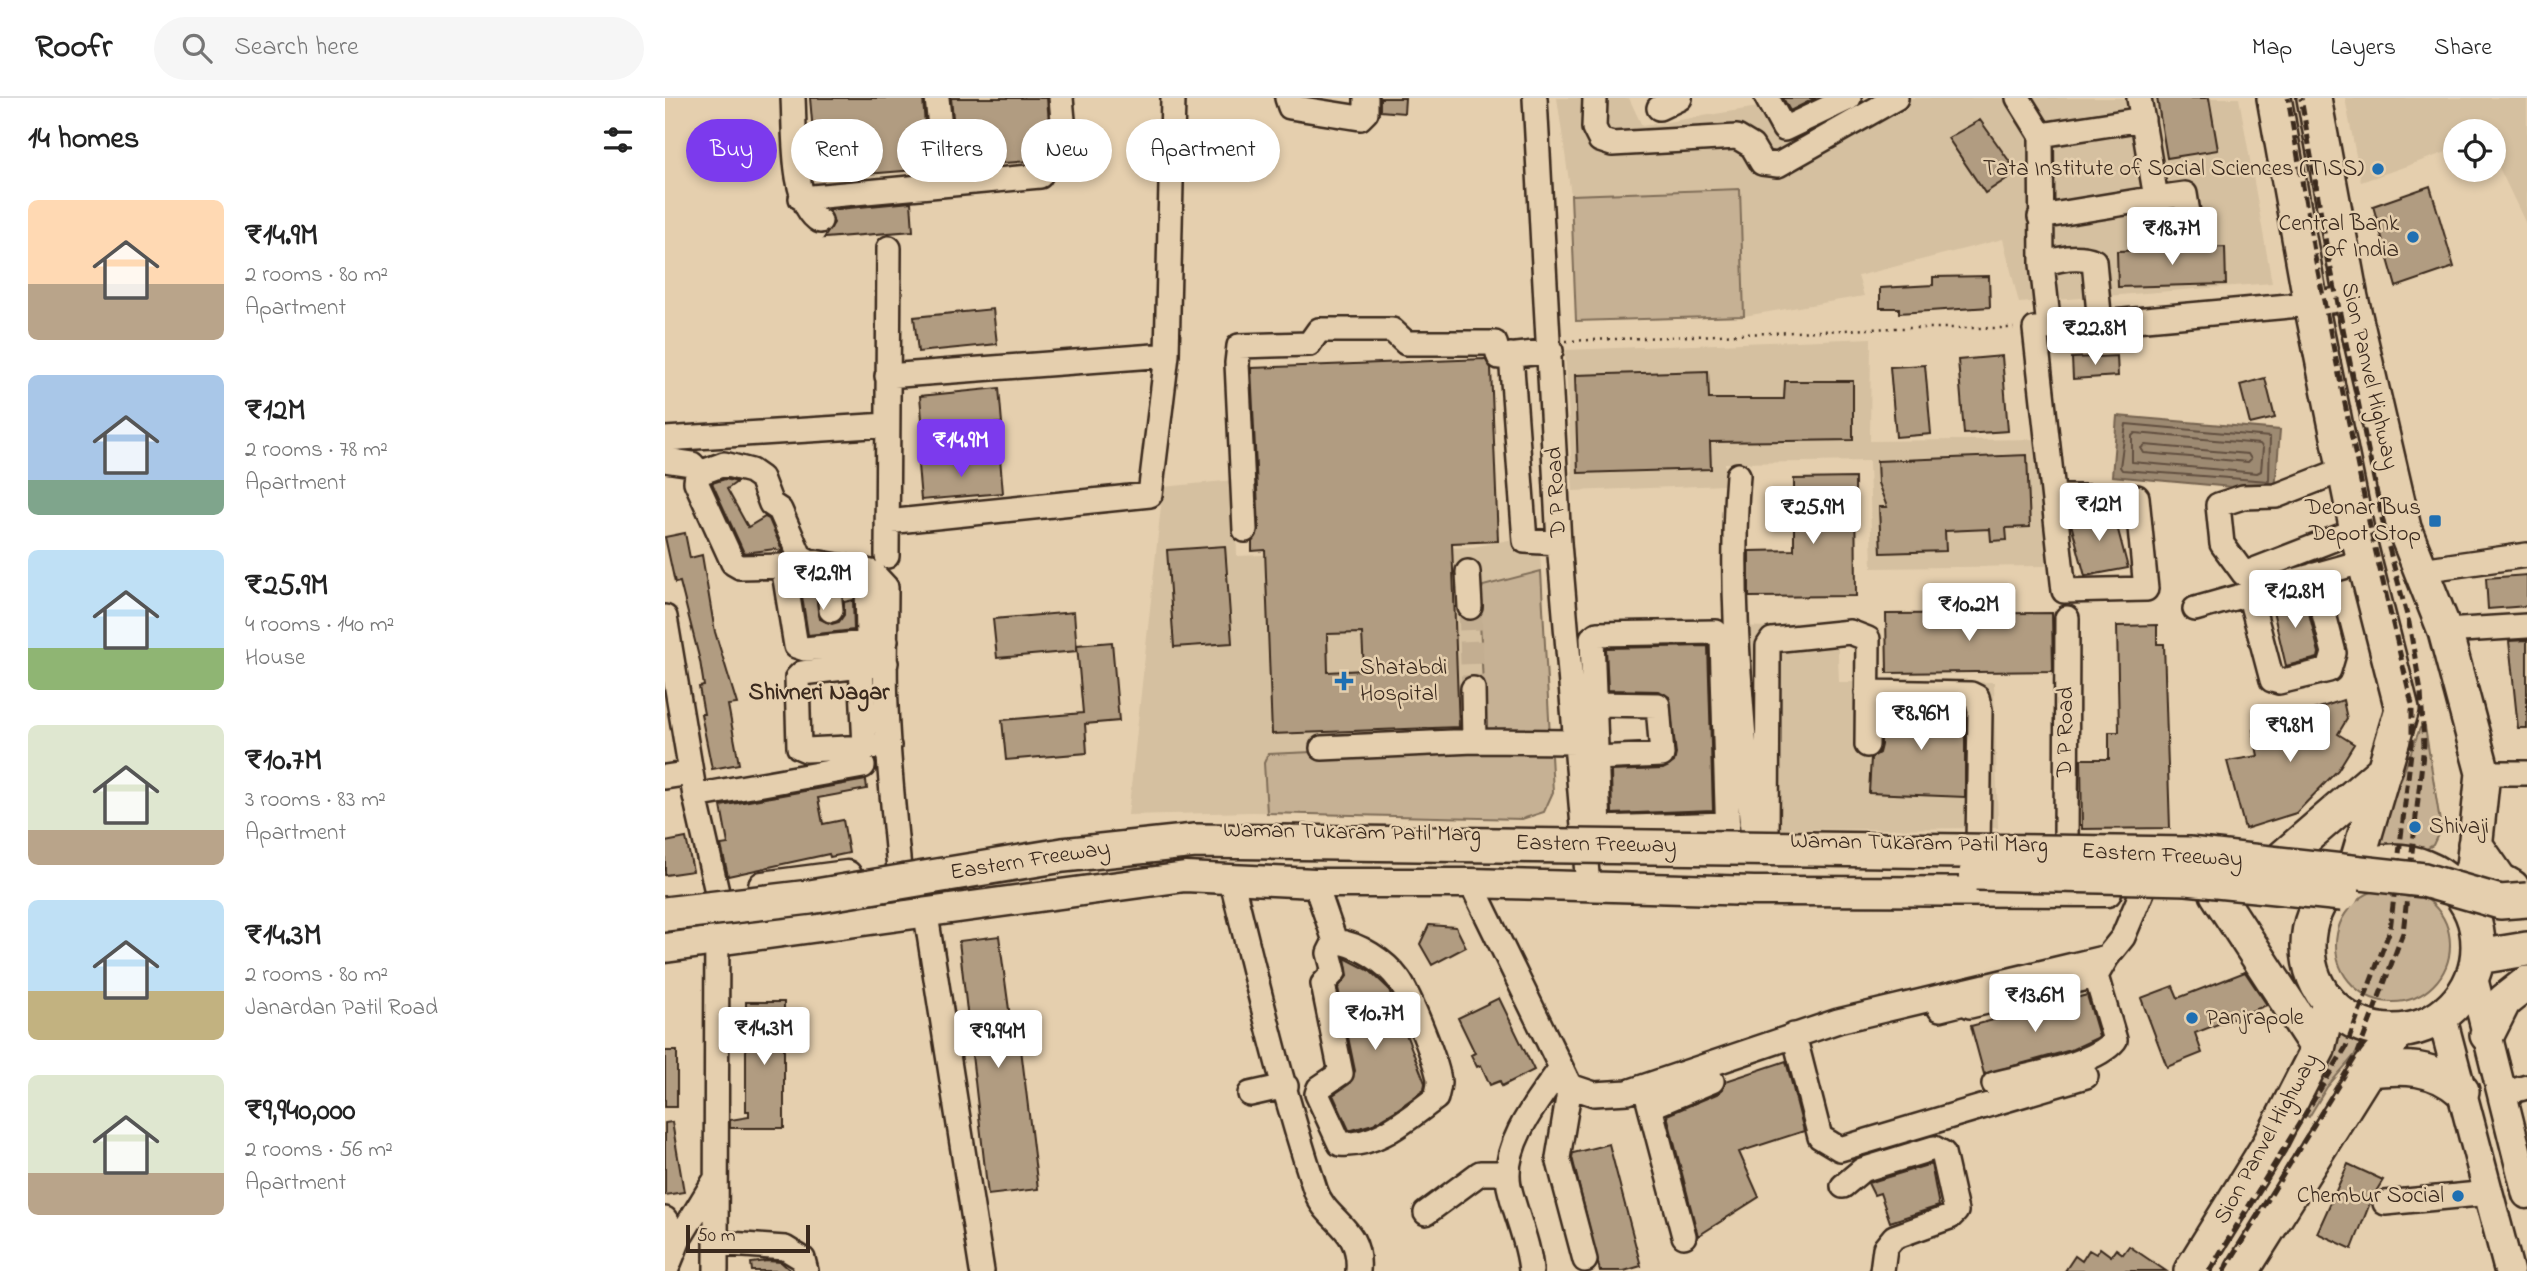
<!DOCTYPE html>
<meta charset="utf-8">
<style>
body{margin:0;font-family:"Indie Flower",sans-serif;background:#f6f6f6;color:#222;height:100vh;display:flex;flex-direction:column;font-size:26px;white-space:nowrap}
*{box-sizing:border-box;margin:0}
p{font-size:23px;color:#767676}
.icon{flex:none;width:38px;height:38px;fill:none;stroke:currentColor;stroke-width:2;stroke-linecap:round;stroke-linejoin:round}
.map{position:relative;flex:1;overflow:hidden}
.sheet{display:flex;flex-direction:column;background:#fff;width:665px}
.sheet>*{flex:none}
.top-card{position:absolute;left:21px;top:21px;width:665px;height:63px;display:flex;gap:14px}
.tools{position:absolute;left:1778px;top:21px;display:grid;gap:14px}
.tools a{display:grid;place-items:center;width:63px;height:63px;border-radius:50%;background:#fff;box-shadow:0 4px 10px #0003;font-size:35px}
.scale{position:absolute;left:21px;bottom:18px;width:124px;box-sizing:border-box;padding-left:7px;border:4px solid #3b2a1e;border-top:0;font-size:19px;line-height:24px;white-space:nowrap;color:#3b2a1e;-webkit-text-stroke:5px #e5cfae;paint-order:stroke}
.price{position:absolute;translate:-50% -60px;padding:0 16px;border-radius:7px;background:#fff;color:#222;font-size:23px;line-height:46px;filter:drop-shadow(0 2px 4px #0008)}
.price::after{content:'';position:absolute;left:50%;top:42px;width:21px;height:16px;margin-left:-10px;background:inherit;clip-path:polygon(0 0,100% 0,50% 100%)}
.price.on{background:#7c3aed;color:#fff}
ul{padding:0;list-style:none}
li{display:flex;align-items:center;gap:21px;height:175px;padding:0 28px}
li span{display:grid;place-items:center;flex:none;width:196px;height:140px;border-radius:10px;color:#555}
li>.icon{margin-inline-start:auto}
span .icon{width:84px;height:84px;fill:#fffc;stroke-width:1}
li b{font-size:30px}
h2{display:flex;justify-content:space-between;align-items:center;height:84px;padding:0 28px;font-size:30px}
.pill{padding:0 24px;border-radius:32px;background:#fff;box-shadow:0 4px 10px #0003;font-size:24px;line-height:63px}
.pill.on{background:#7c3aed;color:#fff}
header{display:flex;align-items:center;gap:42px;box-sizing:border-box;height:98px;padding:0 35px;background:#fff;border-bottom:2px solid #e0e0e0}
header strong{font-size:33px}
nav{display:flex;gap:38px;margin-inline-start:auto;font-size:24px}
.search{width:490px;height:63px;background:#f6f6f6;display:flex;align-items:center;gap:18px;box-sizing:border-box;padding:0 24px;border-radius:38px;color:#767676;font-size:26px}
main{display:flex;flex:1;min-height:0}
.map>svg:first-child{display:block}
</style>
<header>
<strong>Roofr</strong>
<div class="search"><svg class="icon" aria-label="search" viewBox="0 0 24 24"><circle cx="10" cy="10" r="6"/><path d="M15 15l6 6"/></svg>Search here</div>
<nav><a>Map</a><a>Layers</a><a>Share</a></nav>
</header>
<main>
<section class="sheet">
<h2>14 homes<svg class="icon" aria-label="filters" viewBox="0 0 24 24"><path d="M4 7h16M4 17h16"/><circle cx="9" cy="7" r="2"/><circle cx="15" cy="17" r="2"/></svg></h2>
<ul>
<li><span style="background:linear-gradient(#ffd9b3 60%,#b9a48a 0)"><svg class="icon" aria-label="home" viewBox="0 0 24 24"><path d="M3 11l9-7 9 7M6 9v11h12V9"/></svg></span><div><b>₹14.9M</b><p>2 rooms · 80 m²</p><p>Apartment</p></div></li>
<li><span style="background:linear-gradient(#a9c7e8 75%,#7fa58c 0)"><svg class="icon" aria-label="home" viewBox="0 0 24 24"><path d="M3 11l9-7 9 7M6 9v11h12V9"/></svg></span><div><b>₹12M</b><p>2 rooms · 78 m²</p><p>Apartment</p></div></li>
<li><span style="background:linear-gradient(#bfe0f5 70%,#8fb573 0)"><svg class="icon" aria-label="home" viewBox="0 0 24 24"><path d="M3 11l9-7 9 7M6 9v11h12V9"/></svg></span><div><b>₹25.9M</b><p>4 rooms · 140 m²</p><p>House</p></div></li>
<li><span style="background:linear-gradient(#dfe7d0 75%,#b9a48a 0)"><svg class="icon" aria-label="home" viewBox="0 0 24 24"><path d="M3 11l9-7 9 7M6 9v11h12V9"/></svg></span><div><b>₹10.7M</b><p>3 rooms · 83 m²</p><p>Apartment</p></div></li>
<li><span style="background:linear-gradient(#bfe0f5 65%,#c2b280 0)"><svg class="icon" aria-label="home" viewBox="0 0 24 24"><path d="M3 11l9-7 9 7M6 9v11h12V9"/></svg></span><div><b>₹14.3M</b><p>2 rooms · 80 m²</p><p>Janardan Patil Road</p></div></li>
<li><span style="background:linear-gradient(#dfe7d0 70%,#b9a48a 0)"><svg class="icon" aria-label="home" viewBox="0 0 24 24"><path d="M3 11l9-7 9 7M6 9v11h12V9"/></svg></span><div><b>₹9,940,000</b><p>2 rooms · 56 m²</p><p>Apartment</p></div></li>
</ul>
</section>
<div class="map">
<svg width="1862" height="1173" viewBox="0 0 1862 1173">
<rect width="100%" height="100%" fill="#e5cfae"/>
<filter id="ink" filterUnits="userSpaceOnUse"><feTurbulence type="fractalNoise" baseFrequency=".0143" numOctaves="2"/><feDisplacementMap in="SourceGraphic" scale="14" xChannelSelector="R" yChannelSelector="G"/><feConvolveMatrix kernelMatrix="1 2 1 2 8 2 1 2 1" color-interpolation-filters="sRGB"/></filter>
<g filter="url(#ink)">
<path fill="#d5c0a0" d="M 892,0 L 964,0 L 977,28 L 1093,9 L 1116,42 L 1195,0 L 1574,0 L 1607,185 L 1354,205 L 1338,141 L 1193,178 L 1199,198 L 1079,218 L 1075,92 L 906,97 Z
M 1680,0 L 1862,0 L 1862,128 L 1829,59 L 1829,33 L 1790,33 L 1790,51 L 1696,84 Z
M 1206,240 L 1205,343 L 1380,341 L 1382,468 L 1207,470 L 1204,363 L 1060,365 L 1060,387 L 908,393 L 900,252 Z
M 570,382 L 572,458 L 808,449 L 874,436 L 888,694 L 879,714 L 857,721 L 588,714 L 463,717 L 498,389 Z
M 1060,528 L 1172,530 L 1174,584 L 1329,584 L 1333,730 L 1070,732 Z"/>
<path fill="#c6b194" stroke="#806e59" stroke-width="2" d="M 1075,91 L 1079,218 L 911,223 L 906,97 Z
M 876,473 L 888,694 L 879,714 L 857,721 L 602,715 L 599,665 L 603,656 L 806,647 L 820,630 L 814,501 L 818,488 Z
M 1760,629 L 1776,730 L 1768,747 L 1756,754 L 1724,755 L 1716,750 L 1714,740 L 1755,630 Z
M1671 847a57 57 0 1 1 114 0a57 57 0 1 1-114 0Z
M 1676,925 L 1706,938 L 1662,989 L 1644,1019 L 1633,1013 Z"/>
<path fill="#9d8a72" stroke="#766450" stroke-width="2" d="M 1452,318 L 1615,332 L 1610,393 L 1447,378 Z"/>
<g fill="none" stroke-linecap="round" stroke-linejoin="round">
<path stroke="#625040" stroke-width="2" d="M 1461,326 L 1605,339 L 1604,383 L 1457,372 L 1455,369 Z
M 1470,335 L 1595,346 L 1598,350 L 1596,373 L 1592,375 L 1467,364 L 1467,338 Z
M 1480,347 L 1583,356 L 1586,361 L 1583,364 L 1479,355 L 1476,350 Z"/>
</g>
<path fill="#b19c81" stroke="#3b2a1e" stroke-width="2" fill-rule="evenodd" d="M 145,0 L 258,0 L 263,71 L 152,80 Z
M 286,0 L 382,0 L 384,24 L 394,35 L 396,61 L 293,68 Z
M 715,0 L 740,0 L 739,15 L 715,13 Z
M 1118,0 L 1151,0 L 1125,13 Z
M 1492,0 L 1544,0 L 1553,52 L 1502,60 Z
M 1315,22 L 1352,74 L 1320,95 L 1283,40 Z
M 1765,88 L 1789,169 L 1731,189 L 1708,108 Z
M 246,104 L 248,133 L 159,140 L 169,125 L 163,112 Z
M 1560,149 L 1561,186 L 1453,189 L 1452,153 L 1519,151 L 1529,154 L 1536,150 Z
M 1324,178 L 1325,209 L 1234,215 L 1234,210 L 1215,210 L 1215,190 L 1268,187 L 1268,179 Z
M 328,211 L 332,246 L 253,254 L 249,219 Z
M 1337,258 L 1343,333 L 1299,336 L 1293,262 Z
M 1452,258 L 1453,278 L 1408,281 L 1407,260 Z
M 820,261 L 826,270 L 833,443 L 787,445 L 794,629 L 607,636 L 600,452 L 587,453 L 587,444 L 594,431 L 586,270 ZM 697,535 L 699,572 L 663,574 L 662,536 Z
M 1260,267 L 1266,336 L 1231,339 L 1225,269 Z
M 1043,273 L 1044,301 L 1119,301 L 1120,283 L 1188,283 L 1188,342 L 1045,344 L 1046,371 L 913,375 L 910,277 Z
M 1600,280 L 1610,320 L 1585,326 L 1575,287 Z
M 334,290 L 337,325 L 258,333 L 255,298 Z
M 1362,357 L 1365,429 L 1341,430 L 1342,442 L 1326,443 L 1325,431 L 1280,433 L 1281,453 L 1216,455 L 1214,409 L 1222,409 L 1213,385 L 1212,363 Z
M 335,360 L 338,395 L 256,402 L 253,367 Z
M 1190,380 L 1191,498 L 1084,499 L 1084,453 L 1129,452 L 1129,381 Z
M 60,381 L 72,384 L 62,391 L 83,429 L 100,419 L 104,421 L 118,454 L 110,451 L 79,455 L 47,385 Z
M 1437,413 L 1448,413 L 1463,470 L 1420,478 L 1405,422 Z
M 20,435 L 25,460 L 37,457 L 50,534 L 72,606 L 63,607 L 74,666 L 47,671 L 36,616 L 39,616 L 34,589 L 39,588 L 35,563 L 15,484 L 10,485 L 0,439 Z
M 560,448 L 567,545 L 509,549 L 502,452 Z
M 1862,477 L 1862,508 L 1823,511 L 1821,480 Z
M 148,478 L 155,521 L 167,526 L 174,524 L 179,517 L 179,504 L 188,502 L 189,532 L 143,537 L 134,479 Z
M 1639,495 L 1654,555 L 1653,560 L 1621,568 L 1606,504 Z
M 409,514 L 412,553 L 332,560 L 328,521 Z
M 1387,515 L 1388,573 L 1222,575 L 1221,516 Z
M 1492,527 L 1492,546 L 1499,546 L 1505,730 L 1417,731 L 1416,661 L 1444,661 L 1444,634 L 1454,634 L 1452,528 Z
M 1862,542 L 1862,630 L 1853,630 L 1844,543 Z
M 447,544 L 454,623 L 420,626 L 422,655 L 341,662 L 337,622 L 418,615 L 412,547 Z
M 1043,548 L 1048,712 L 947,716 L 946,673 L 998,671 L 1009,664 L 1011,656 L 1004,599 L 993,593 L 943,592 L 941,550 Z
M 1678,602 L 1682,621 L 1673,636 L 1689,646 L 1673,672 L 1631,715 L 1580,731 L 1562,663 L 1593,658 L 1588,632 Z
M 1216,608 L 1300,610 L 1300,699 L 1204,695 L 1206,660 L 1214,655 L 1216,647 Z
M 201,682 L 202,691 L 153,700 L 158,726 L 178,722 L 184,755 L 165,759 L 164,756 L 63,778 L 56,747 L 63,746 L 56,708 Z
M 21,740 L 28,773 L 0,777 L 0,744 Z
M 764,827 L 791,829 L 801,849 L 767,867 L 755,846 Z
M 334,838 L 345,919 L 352,918 L 373,1091 L 323,1097 L 294,843 Z
M 680,860 L 705,873 L 723,890 L 760,985 L 759,992 L 730,1013 L 708,1026 L 687,1032 L 684,1032 L 668,997 L 684,986 L 690,973 L 673,890 L 683,877 Z
M 1580,874 L 1602,907 L 1530,935 L 1537,955 L 1502,969 L 1476,900 L 1508,888 L 1513,900 Z
M 1422,897 L 1434,938 L 1432,940 L 1406,952 L 1319,976 L 1306,928 Z
M 834,900 L 869,972 L 837,988 L 835,983 L 825,987 L 816,967 L 812,969 L 806,957 L 810,955 L 793,920 Z
M 81,904 L 119,904 L 119,1030 L 65,1030 L 65,1022 L 84,1019 L 84,1013 L 81,1013 Z
M 0,953 L 12,953 L 12,1009 L 0,1009 Z
M 1121,963 L 1139,1033 L 1074,1054 L 1094,1099 L 1033,1138 L 1002,1017 L 1052,996 L 1058,991 L 1061,983 Z
M 7,1024 L 19,1094 L 0,1097 L 0,1025 Z
M 944,1046 L 976,1168 L 959,1173 L 935,1173 L 907,1059 L 908,1055 Z
M 1266,1066 L 1274,1108 L 1225,1124 L 1215,1095 L 1209,1097 L 1203,1085 Z
M 1683,1066 L 1718,1082 L 1707,1100 L 1687,1151 L 1652,1135 Z
M 1464,1148 L 1501,1173 L 1400,1173 L 1410,1158 L 1417,1163 L 1424,1152 L 1431,1156 L 1435,1150 L 1446,1158 L 1451,1151 L 1458,1156 Z
M 102,1163 L 116,1164 L 126,1173 L 87,1173 L 86,1165 Z"/>
<g fill="none" stroke-linecap="round" stroke-linejoin="round">
<path stroke="#c3ae91" stroke-width="23" stroke-dasharray="23 11" stroke-linecap="butt" d="M 805,509 L 808,591"/>
<defs>
<path id="minor" d="M 128,0 C 130,32 126,107 155,123
M 272,0 L 279,68
M 396,0 L 398,22
M 622,0 L 625,9 L 695,20 L 701,14 L 701,0
M 870,0 L 894,445 L 923,788
M 930,0 L 929,30 L 935,42 L 947,46 L 1072,39 L 1087,48 L 1097,65 L 1113,67 L 1231,0
M 1102,0 L 1119,31 L 1184,0
M 1353,0 L 1376,37 L 1377,166 L 1384,230
M 994,10 L 1015,0
M 1376,37 L 1478,21
M 136,100 L 375,78
M 1491,100 L 1520,96 L 1527,140
M 1375,119 L 1491,100 L 1474,0
M 1377,166 C 1393,161 1413,156 1429,163 L 1435,226
M 846,257 L 860,443 L 894,445
M 222,278 L 502,257
M 0,341 L 222,327
M 0,362 L 27,366 L 35,375
M 1680,371 L 1611,398 L 1578,399 L 1553,407 L 1557,446 L 1579,476 L 1692,432
M 1073,377 C 1063,499 1078,621 1088,743
M 1389,399 L 1472,399 L 1481,491 L 1399,493 L 1370,231 L 1646,206 L 1686,200
M 222,424 L 485,397 L 502,257 L 508,0
M 580,432 L 572,265 L 574,248 L 644,246 L 654,232 L 727,232 L 741,245 L 830,245 L 834,259 L 886,253
M 222,458 L 224,150
M 161,466 L 166,512
M 1756,472 L 1862,457
M 202,473 L 203,545
M 803,474 L 805,509
M 1584,495 L 1607,582 L 1614,584 L 1664,572 L 1669,555 L 1649,477
M 1530,511 L 1700,463
M 0,519 L 30,698 L 52,794 L 51,1173
M 1780,533 L 1862,528
M 221,543 L 140,551 L 131,548 L 118,468 L 75,469 L 68,465 L 31,384 L 32,376 L 59,366 L 86,373 L 96,380 L 106,406 L 115,412 L 135,458 L 144,463 L 207,474 L 221,489 C 221,528 219,569 221,608 C 223,662 229,717 234,771
M 221,565 L 137,575 L 132,580 L 134,649 L 141,652 L 224,648
M 196,568 L 200,649
M 808,591 L 809,643
M 1202,594 L 1306,596 L 1312,599 L 1315,612 L 1313,748
M 930,606 L 993,607 L 997,657 L 931,660
M 657,650 L 809,643 L 912,644
M 1818,675 L 1862,675
M 0,679 L 26,675
M 30,698 L 198,668
M 934,730 L 1063,726
M 934,732 L 927,540 L 932,536 L 1051,534 L 1057,541 L 1063,743
M 1102,744 L 1103,548 L 1107,542 L 1185,534 L 1203,541 L 1202,647
M 1401,748 L 1402,520
M 566,780 C 592,884 616,989 650,1091 C 660,1124 697,1128 693,1173
M 650,785 L 670,843 C 694,846 720,863 734,882 C 744,896 774,969 774,984 C 774,989 772,995 771,1000 C 742,1021 712,1049 675,1046 L 652,996 L 654,990 L 676,975 L 658,886 L 669,874 L 664,855 L 670,843
M 806,785 L 905,988 L 929,996 L 963,994 L 1173,923 L 1442,859 L 1458,839 L 1477,794
M 261,817 L 317,1173
M 1275,911 L 1299,905 L 1305,908 L 1431,878
M 1129,937 L 1155,1039 L 1175,1051 L 1421,978
M 1329,986 C 1361,977 1429,968 1450,942 L 1431,878 L 1442,859
M 905,988 L 893,1060 L 920,1162
M 980,990 L 1019,1138
M 585,996 L 621,988
M 1837,996 L 1862,989
M 985,1009 L 1047,983
M 1178,1088 L 1197,1072 L 1269,1050 L 1278,1055 L 1291,1113 L 1285,1119 L 1229,1139 L 1220,1150 L 1217,1173
M 1720,1105 L 1824,1095
M 761,1115 L 815,1075 L 842,1075
M 0,1121 L 14,1141
M 51,1145 L 120,1150 L 138,1161 L 141,1173
M 1,1173 L 14,1141 L 50,1082
M 866,1173 C 864,1144 850,1116 844,1088 C 836,1046 874,1001 896,970"/>
<path id="major" d="M 98,788 L 182,777
M 0,850 L 520,779 L 650,785 L 806,785 L 1089,793 L 1442,794
M 1808,880 L 1862,1096
M 1777,919 L 1844,1173"/>
<path id="highway" d="M 1609,0 L 1646,206 L 1694,442 L 1737,611 L 1691,767
M 1649,0 L 1686,200 L 1739,430 L 1780,533 L 1818,675 L 1808,769 L 1797,795
M 1810,746 L 1835,782 L 1847,789
M 1616,761 L 1720,671
M1643 848a85 85 0 1 1 170 0a85 85 0 1 1-170 0Z
M 1552,796 L 1653,951
M 1813,859 L 1862,851
M 1822,937 L 1839,903 L 1862,885
M 1703,972 C 1739,968 1769,968 1797,993
M 1526,1173 L 1605,1045 L 1653,951 L 1664,904
M 1577,1173 L 1703,972 L 1734,934"/>
</defs>
<use href="#minor" stroke="#3b2a1e" stroke-width="28"/>
<use href="#major" stroke="#3b2a1e" stroke-width="33"/>
<use href="#highway" stroke="#3b2a1e" stroke-width="38"/>
<path stroke="#3b2a1e" stroke-width="2.5" stroke-dasharray="2 5" stroke-linecap="butt" d="M 901,243 L 1230,230 L 1349,230"/>
<use href="#minor" stroke="#e5cfae" stroke-width="23"/>
<use href="#major" stroke="#e5cfae" stroke-width="28"/>
<use href="#highway" stroke="#e5cfae" stroke-width="33"/>
<path stroke="#3b2a1e" stroke-width="5" stroke-dasharray="10 5" stroke-linecap="butt" d="M 1544,1173 L 1681,949 L 1725,832 L 1747,646 L 1747,606 L 1707,438 L 1650,159 L 1623,0
M 1559,1173 L 1693,955 L 1738,835 L 1759,647 L 1756,594 L 1744,525 L 1720,435 L 1663,157 L 1636,0"/>
<defs>
<path id="highway-bridge" d="M 1311,775 L 1522,780 L 1677,796
M 0,816 L 145,799 L 398,757 L 530,743 L 1524,756 L 1759,782 L 1835,804 L 1862,802"/>
</defs>
<use href="#highway-bridge" stroke="#3b2a1e" stroke-width="38" stroke-linecap="butt"/>
<use href="#highway-bridge" stroke="#e5cfae" stroke-width="33"/>
</g>
</g>
<g fill="#1f6fb2" stroke="#e5cfae" stroke-width="2.5">
<circle cx="1713" cy="71" r="7"/>
<circle cx="1748" cy="139" r="7"/>
<rect x="1763" y="416" width="14" height="14" rx="3.5"/>
<path d="M675.5 572.5h7v7h7v7h-7v7h-7v-7h-7v-7h7z"/>
<circle cx="1750" cy="729" r="7"/>
<circle cx="1527" cy="920" r="7"/>
<circle cx="1793" cy="1098" r="7"/>
</g>
<g text-anchor="middle" dominant-baseline="central" stroke-width="5" stroke-linejoin="round" paint-order="stroke">
<g font-size="23" fill="#3b2a1e" stroke="#e5cfae" text-anchor="end">
<text x="1699" y="71">Tata Institute of Social Sciences (TISS)</text>
<text x="1734" y="126">Central Bank<tspan x="1734" dy="26">of India</tspan></text>
<text x="1756" y="410">Deonar Bus<tspan x="1756" dy="26">Depot Stop</tspan></text>
<text x="695" y="570" text-anchor="start">Shatabdi<tspan x="695" dy="26">Hospital</tspan></text>
<text x="1764" y="729" text-anchor="start">Shivaji</text>
<text x="1541" y="920" text-anchor="start">Panjrapole</text>
<text x="1779" y="1098">Chembur Social</text>
</g>
<g font-size="23" fill="#3b2a1e" stroke="#e5cfae">
<text transform="translate(1704 278) rotate(77)">Sion Panvel Highway</text>
<text transform="translate(892 394) rotate(-93)">D P Road</text>
<text transform="translate(1401 634) rotate(-89)">D P Road</text>
<text transform="translate(687 735) rotate(1)">Waman Tukaram Patil Marg</text>
<text transform="translate(1254 746) rotate(1)">Waman Tukaram Patil Marg</text>
<text transform="translate(931 747) rotate(1)">Eastern Freeway</text>
<text transform="translate(1497 758) rotate(3)">Eastern Freeway</text>
<text transform="translate(365 763) rotate(-9)">Eastern Freeway</text>
<text transform="translate(1602 1041) rotate(-61)">Sion Panvel Highway</text>
</g>
<g font-size="24" font-weight="bold" fill="#3b2a1e" stroke="#e5cfae">
<text x="154" y="595">Shivneri Nagar</text>
</g>
</g>
</svg>
<div class="tools">
<a><svg class="icon" aria-label="locate" viewBox="0 0 24 24"><circle cx="12" cy="12" r="6"/><path d="M12 2v4M12 18v4M2 12h4M18 12h4"/></svg></a>
</div>
<div class="scale">50 m</div>
<b class="price" style="left:1507px;top:169px">₹18.7M</b>
<b class="price" style="left:1430px;top:269px">₹22.8M</b>
<b class="price on" style="left:296px;top:381px">₹14.9M</b>
<b class="price" style="left:1434px;top:445px">₹12M</b>
<b class="price" style="left:1148px;top:448px">₹25.9M</b>
<b class="price" style="left:158px;top:514px">₹12.9M</b>
<b class="price" style="left:1630px;top:532px">₹12.8M</b>
<b class="price" style="left:1304px;top:545px">₹10.2M</b>
<b class="price" style="left:1256px;top:654px">₹8.96M</b>
<b class="price" style="left:1625px;top:666px">₹9.8M</b>
<b class="price" style="left:1370px;top:936px">₹13.6M</b>
<b class="price" style="left:710px;top:954px">₹10.7M</b>
<b class="price" style="left:99px;top:969px">₹14.3M</b>
<b class="price" style="left:333px;top:972px">₹9.94M</b>
<div class="top-card">
<a class="pill on">Buy</a>
<a class="pill">Rent</a>
<a class="pill">Filters</a>
<a class="pill">New</a>
<a class="pill">Apartment</a>
</div>
</div>
</main>
